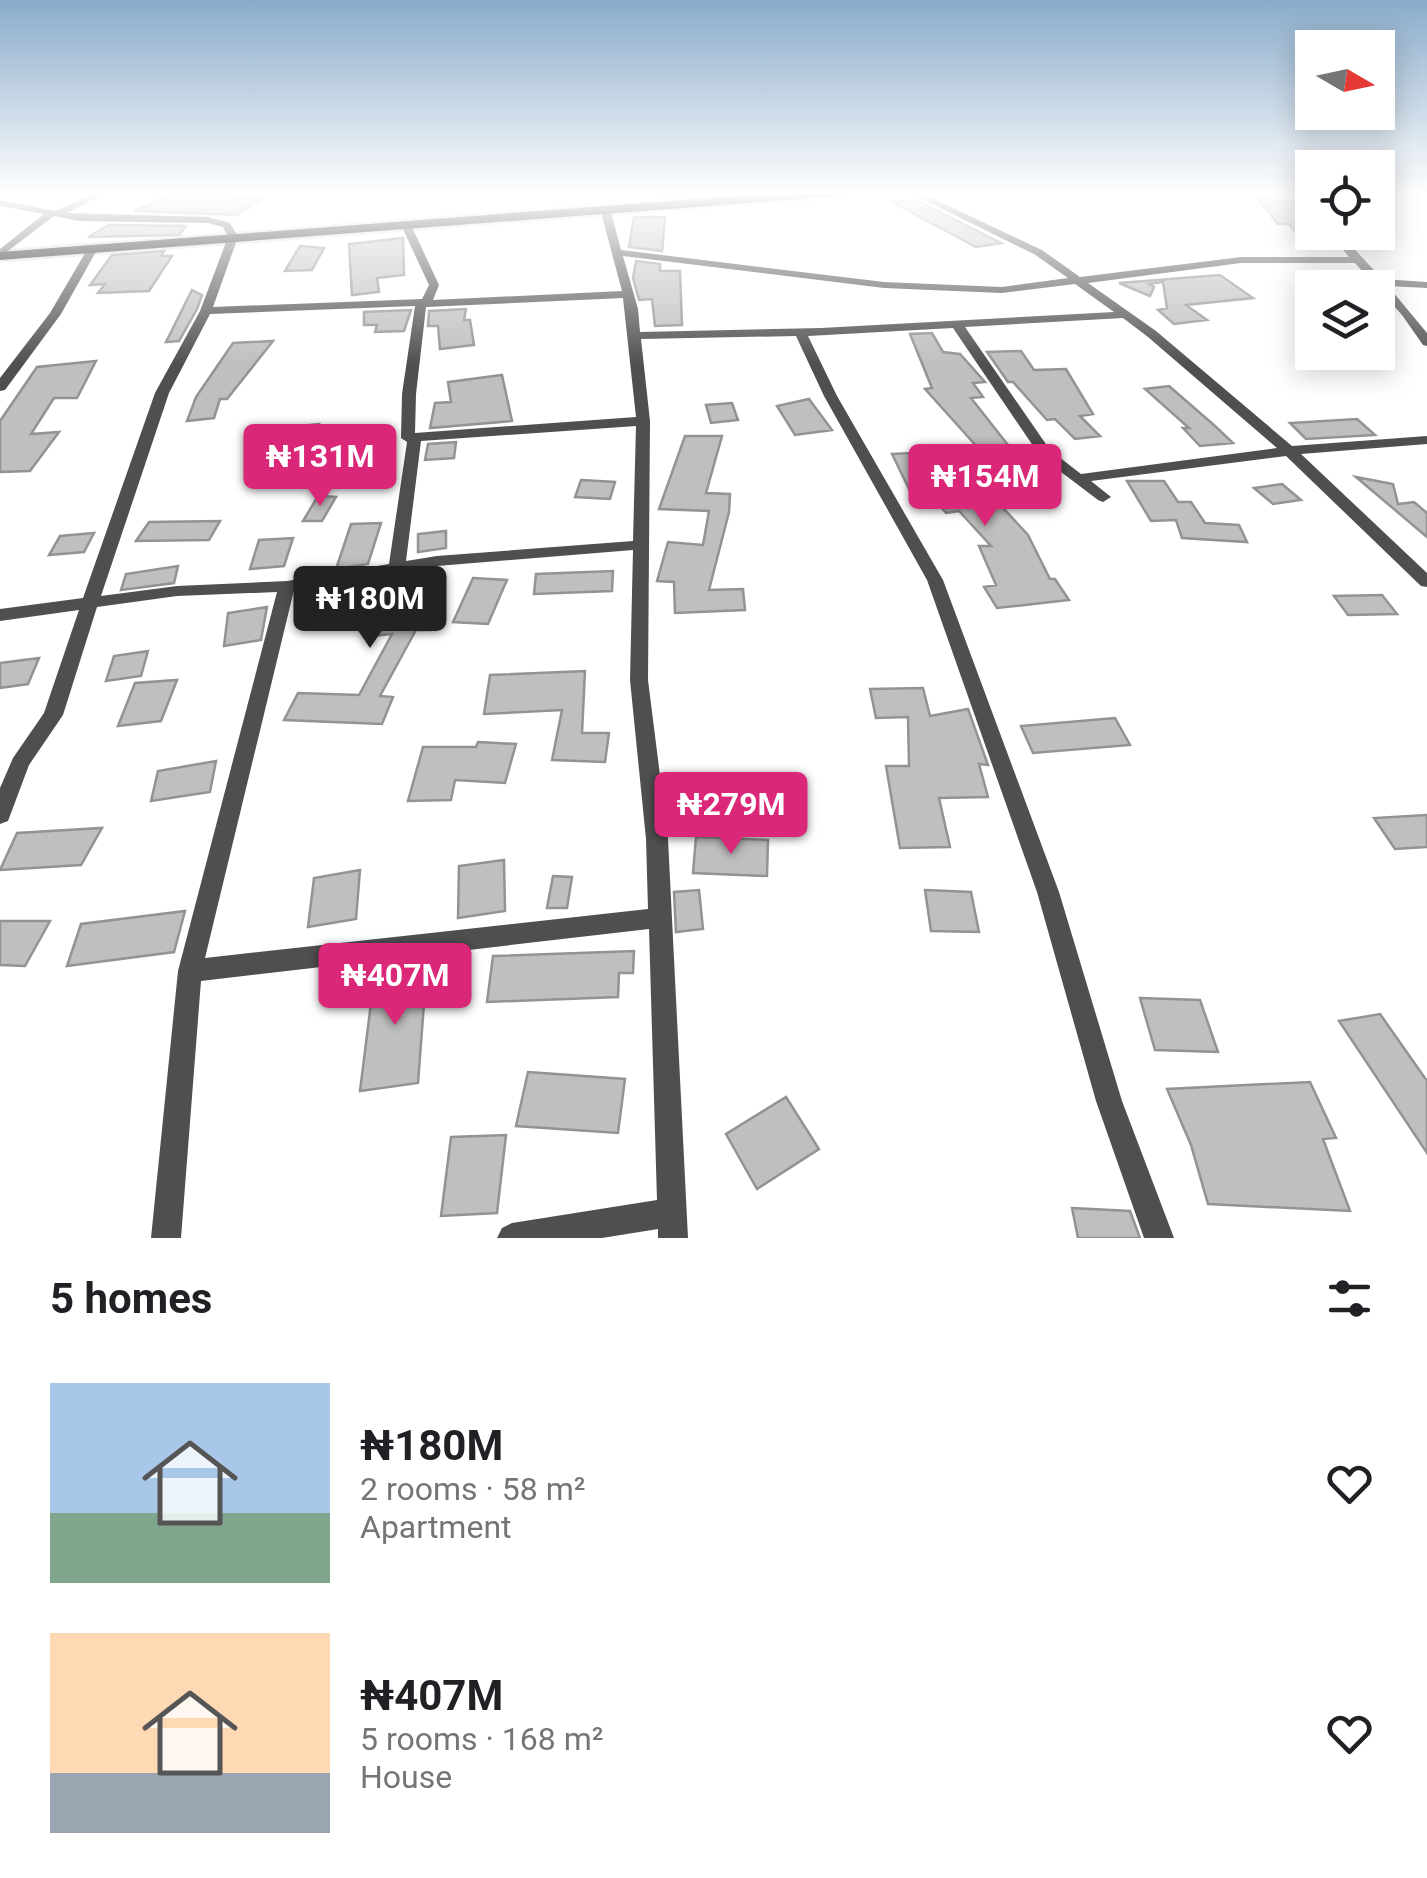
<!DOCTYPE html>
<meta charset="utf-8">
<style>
body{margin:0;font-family:Roboto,sans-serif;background:#f2f2f2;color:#202124;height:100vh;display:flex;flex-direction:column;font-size:38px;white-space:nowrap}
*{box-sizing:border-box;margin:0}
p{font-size:32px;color:#757577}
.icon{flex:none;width:55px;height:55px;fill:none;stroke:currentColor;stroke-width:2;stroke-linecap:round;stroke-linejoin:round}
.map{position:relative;height:1238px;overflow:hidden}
.drawer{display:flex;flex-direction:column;background:#fff;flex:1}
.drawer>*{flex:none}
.needle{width:65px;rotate:99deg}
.fabs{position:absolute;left:1295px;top:30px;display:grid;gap:20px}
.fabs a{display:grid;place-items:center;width:100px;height:100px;border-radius:0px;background:#fff;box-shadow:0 5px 25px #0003;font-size:50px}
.price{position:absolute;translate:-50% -85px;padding:0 22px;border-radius:10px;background:#db2777;color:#fff;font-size:32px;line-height:65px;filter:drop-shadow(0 2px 5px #0008)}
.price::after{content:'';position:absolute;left:50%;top:60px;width:30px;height:22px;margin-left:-15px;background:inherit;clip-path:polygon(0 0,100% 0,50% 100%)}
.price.selected{background:#222;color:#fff}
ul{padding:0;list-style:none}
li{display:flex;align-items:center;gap:30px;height:250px;padding:0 50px}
li span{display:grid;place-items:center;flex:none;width:280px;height:200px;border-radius:0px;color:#555}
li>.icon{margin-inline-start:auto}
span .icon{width:120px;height:120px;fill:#fffc;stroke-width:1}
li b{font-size:42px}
h2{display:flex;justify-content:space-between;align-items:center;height:120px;padding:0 50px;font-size:42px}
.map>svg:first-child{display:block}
</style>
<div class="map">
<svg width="1427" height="1238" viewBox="0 0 1427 1238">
<rect width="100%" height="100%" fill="#fff"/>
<path fill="#bfbfbf" stroke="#939393" stroke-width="2.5" d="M 178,193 L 261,199 L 237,215 L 134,211 Z
M 1258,199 L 1300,201 L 1312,214 L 1312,232 L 1327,236 L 1298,235 L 1289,224 L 1278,224 Z
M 890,201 L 920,202 L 1001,243 L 976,247 Z
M 634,217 L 665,217 L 662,251 L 629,247 Z
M 109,225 L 186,226 L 179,235 L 88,237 Z
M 403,238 L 404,275 L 377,278 L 379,292 L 352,295 L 349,244 Z
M 300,246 L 324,248 L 312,270 L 285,271 Z
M 164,251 L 161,256 L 172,256 L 149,291 L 98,293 L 105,284 L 90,285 L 112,255 Z
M 636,261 L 660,264 L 660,271 L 680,271 L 682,325 L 655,326 L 652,299 L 639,300 L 633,278 Z
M 1220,275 L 1253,298 L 1186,305 L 1207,320 L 1174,324 L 1158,310 L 1167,308 L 1163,282 L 1149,284 L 1154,287 L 1150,296 L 1119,283 Z
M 192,290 L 202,295 L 197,309 L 179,341 L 166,342 Z
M 466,309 L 464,320 L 470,320 L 474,345 L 440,349 L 438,326 L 428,326 L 429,311 Z
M 411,310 L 404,331 L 375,332 L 377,325 L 364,325 L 364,312 Z
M 932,333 L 943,352 L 960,354 L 985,382 L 973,383 L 983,397 L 971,398 L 1015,454 L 988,459 L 925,389 L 932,388 L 910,334 Z
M 273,341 L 227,399 L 220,399 L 214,418 L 187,421 L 196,397 L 233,343 Z
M 1021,351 L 1034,370 L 1066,369 L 1093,414 L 1080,416 L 1100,436 L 1075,439 L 1055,419 L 1047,420 L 1013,382 L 1008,382 L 987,352 Z
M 96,361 L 77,398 L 54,398 L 31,434 L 59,432 L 30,471 L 0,472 L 0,421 L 37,367 Z
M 502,375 L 512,421 L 430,428 L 435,403 L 451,402 L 448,382 Z
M 1169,386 L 1215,426 L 1233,443 L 1200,446 L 1183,428 L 1189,428 L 1145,389 Z
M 809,399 L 832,430 L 795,435 L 777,406 Z
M 732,403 L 738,420 L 711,423 L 706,405 Z
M 1357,419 L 1375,435 L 1306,439 L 1290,423 Z
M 319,424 L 315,442 L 280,446 L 284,428 Z
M 685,436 L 722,436 L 706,493 L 730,494 L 729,512 L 709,590 L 743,589 L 745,610 L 675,613 L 674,582 L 657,581 L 668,542 L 703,545 L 709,511 L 659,509 Z
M 456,442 L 454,458 L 425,460 L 428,444 Z
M 941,452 L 951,471 L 976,469 L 993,497 L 1028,535 L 1050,579 L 1055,579 L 1069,600 L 997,608 L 984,587 L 996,585 L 979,546 L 991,546 L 959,511 L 946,513 L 929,492 L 911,493 L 892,454 Z
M 1356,477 L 1393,484 L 1398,504 L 1414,502 L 1427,513 L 1427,537 Z
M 581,480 L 615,482 L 610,499 L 575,497 Z
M 1127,481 L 1164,481 L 1178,502 L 1191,502 L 1205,523 L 1239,525 L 1247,542 L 1182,538 L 1176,520 L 1151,521 Z
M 1282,484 L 1301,500 L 1273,504 L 1254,488 Z
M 318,496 L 336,497 L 322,521 L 303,521 Z
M 220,521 L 209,540 L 136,541 L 149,522 Z
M 381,523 L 368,564 L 336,569 L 351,524 Z
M 446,531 L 446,548 L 418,552 L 418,534 Z
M 94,533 L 84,552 L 49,555 L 60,536 Z
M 293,538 L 284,566 L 250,569 L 259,540 Z
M 178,566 L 174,583 L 121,590 L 126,574 Z
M 613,571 L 612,591 L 534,594 L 536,574 Z
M 473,578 L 507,580 L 488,624 L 453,622 Z
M 363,582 L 363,595 L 440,587 L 430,630 L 416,630 L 380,696 L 393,697 L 382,724 L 284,720 L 298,693 L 359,695 L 392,634 L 370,636 L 372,622 L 337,624 L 340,613 L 324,614 L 332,587 Z
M 1382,595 L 1397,614 L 1348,615 L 1334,596 Z
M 267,607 L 261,640 L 224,646 L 228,613 Z
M 148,651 L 141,676 L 106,681 L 114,656 Z
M 39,658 L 28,684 L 0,688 L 0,663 Z
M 585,671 L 582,733 L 609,733 L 605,762 L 552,760 L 562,710 L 484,714 L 490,675 Z
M 177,680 L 161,721 L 118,726 L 135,683 Z
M 923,688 L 930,716 L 968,709 L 988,765 L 979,764 L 988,797 L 939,798 L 950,847 L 900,848 L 886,766 L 909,766 L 908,717 L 876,718 L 870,689 Z
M 1115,718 L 1130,745 L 1033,753 L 1021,726 Z
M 478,742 L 516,744 L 505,783 L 455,780 L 451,800 L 408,801 L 423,747 L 476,747 Z
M 216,761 L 210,792 L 151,801 L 158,771 Z
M 1427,815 L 1427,847 L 1395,849 L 1374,818 Z
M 102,828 L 81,865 L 0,870 L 17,833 Z
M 696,837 L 768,840 L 767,876 L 693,873 Z
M 504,860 L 505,911 L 458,918 L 459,866 Z
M 360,870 L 356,919 L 308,927 L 314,878 Z
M 553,876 L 572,877 L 567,908 L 547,908 Z
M 699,890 L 703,929 L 676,932 L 674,892 Z
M 925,890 L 971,892 L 979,932 L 931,931 Z
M 185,911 L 174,952 L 67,966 L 81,924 Z
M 0,921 L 50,921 L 25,966 L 0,965 Z
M 634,951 L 633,973 L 619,973 L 618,997 L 487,1002 L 493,956 Z
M 427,964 L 418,1083 L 360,1091 L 375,971 Z
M 1140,998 L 1200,1000 L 1218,1052 L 1155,1050 Z
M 1380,1014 L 1427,1081 L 1427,1153 L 1339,1021 Z
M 528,1072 L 625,1079 L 618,1133 L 516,1126 Z
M 1310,1082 L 1336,1138 L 1323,1139 L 1350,1211 L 1208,1204 L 1191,1145 L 1167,1089 Z
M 786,1097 L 819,1149 L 757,1189 L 726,1134 Z
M 506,1135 L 497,1213 L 441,1216 L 451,1137 Z
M 1072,1208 L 1130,1211 L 1140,1238 L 1078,1238 Z"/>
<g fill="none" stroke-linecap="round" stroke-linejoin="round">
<defs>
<path id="primary" d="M 789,192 L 846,192 L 839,196 L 0,260 L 0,252 Z"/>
</defs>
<use href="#primary" stroke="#dbdbdb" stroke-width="5"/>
<path fill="#4f4f4f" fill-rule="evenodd" d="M 96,192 L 108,192 L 67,213 L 208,217 L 230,223 L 238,237 L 213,307 L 422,299 L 429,285 L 401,225 L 406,222 L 411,225 L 439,285 L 433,300 L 622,291 L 600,209 L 605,206 L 610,209 L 621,250 L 884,282 L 1002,287 L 1068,278 L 1034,254 L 908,192 L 919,192 L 1042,250 L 1080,277 L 1241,257 L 1349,257 L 1328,232 L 1339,232 L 1382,279 L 1427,282 L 1427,288 L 1388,286 L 1427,333 L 1427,346 L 1423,345 L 1402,315 L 1355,263 L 1241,263 L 1088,283 L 1156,331 L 1292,446 L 1427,436 L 1427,444 L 1301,454 L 1427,573 L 1427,587 L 1421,586 L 1286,456 L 1091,481 L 1111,497 L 1103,502 L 1098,500 L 1040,456 L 953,328 L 808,336 L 837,396 L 943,580 L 1059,892 L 1122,1101 L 1174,1238 L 1144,1238 L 1096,1101 L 1037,892 L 927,580 L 824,396 L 796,336 L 641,339 L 650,421 L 648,680 L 668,839 L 688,1238 L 658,1238 L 658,1229 L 602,1238 L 497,1238 L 502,1228 L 512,1223 L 657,1200 L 649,929 L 201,981 L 181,1238 L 151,1238 L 178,971 L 277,592 L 177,596 L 97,607 L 63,715 L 29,765 L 8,821 L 0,824 L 0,788 L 13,758 L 44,713 L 79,610 L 0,621 L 0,609 L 83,598 L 155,393 L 200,311 L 228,237 L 223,227 L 208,223 L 79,221 L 54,216 L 0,257 L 0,249 L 44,214 L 0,206 L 0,200 L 56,211 ZM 623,256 L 884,288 L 1002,293 L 1075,284 L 1114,312 L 821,328 L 640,332 L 638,309 ZM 623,298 L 636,417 L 415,433 L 416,394 L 426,307 ZM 415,306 L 402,394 L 401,438 L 407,442 L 389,564 L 287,581 L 177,586 L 101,596 L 169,393 L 210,314 ZM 1123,318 L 1148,337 L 1277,448 L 1081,474 L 1050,450 L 965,327 ZM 636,426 L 633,541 L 437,556 L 406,561 L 421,441 ZM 633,550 L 630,680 L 646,839 L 648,909 L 205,958 L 294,590 L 437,566 Z
M 1298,192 L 1307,192 L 1312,200 L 1312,209 L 1309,208 Z
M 88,248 L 97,250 L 61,314 L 5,390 L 0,391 L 0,378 L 50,313 Z"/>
<use href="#primary" fill="#000" fill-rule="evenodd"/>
</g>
<linearGradient id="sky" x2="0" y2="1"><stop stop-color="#8aabca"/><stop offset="0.53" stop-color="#fff"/><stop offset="1" stop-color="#fff" stop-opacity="0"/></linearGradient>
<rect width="1427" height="365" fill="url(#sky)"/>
</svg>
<div class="fabs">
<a><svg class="needle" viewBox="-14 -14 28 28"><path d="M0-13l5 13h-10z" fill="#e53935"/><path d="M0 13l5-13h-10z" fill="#757577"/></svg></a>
<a><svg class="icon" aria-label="locate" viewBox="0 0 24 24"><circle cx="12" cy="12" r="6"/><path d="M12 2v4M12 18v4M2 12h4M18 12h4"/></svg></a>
<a><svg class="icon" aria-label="layers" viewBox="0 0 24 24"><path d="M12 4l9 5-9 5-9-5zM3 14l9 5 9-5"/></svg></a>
</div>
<b class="price" style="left:320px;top:509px">₦131M</b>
<b class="price" style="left:985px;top:529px">₦154M</b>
<b class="price selected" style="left:370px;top:651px">₦180M</b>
<b class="price" style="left:731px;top:857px">₦279M</b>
<b class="price" style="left:395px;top:1028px">₦407M</b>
</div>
<section class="drawer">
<h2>5 homes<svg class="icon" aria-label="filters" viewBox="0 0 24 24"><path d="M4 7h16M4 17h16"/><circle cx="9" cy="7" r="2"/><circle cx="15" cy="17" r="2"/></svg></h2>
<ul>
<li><span style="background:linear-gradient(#a9c7e8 65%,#7fa58c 0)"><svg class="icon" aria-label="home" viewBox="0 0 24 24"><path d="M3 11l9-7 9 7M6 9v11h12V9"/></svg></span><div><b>₦180M</b><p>2 rooms · 58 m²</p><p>Apartment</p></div><svg class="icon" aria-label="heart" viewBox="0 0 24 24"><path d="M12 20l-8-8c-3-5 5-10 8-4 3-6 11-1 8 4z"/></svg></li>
<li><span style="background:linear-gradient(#ffd9b3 70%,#9aa5b1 0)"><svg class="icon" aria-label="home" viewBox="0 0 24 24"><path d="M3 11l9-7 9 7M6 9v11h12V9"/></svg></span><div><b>₦407M</b><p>5 rooms · 168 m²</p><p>House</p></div><svg class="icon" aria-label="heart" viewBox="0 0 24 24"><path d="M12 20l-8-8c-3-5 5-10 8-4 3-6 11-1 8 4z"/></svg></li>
</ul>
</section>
